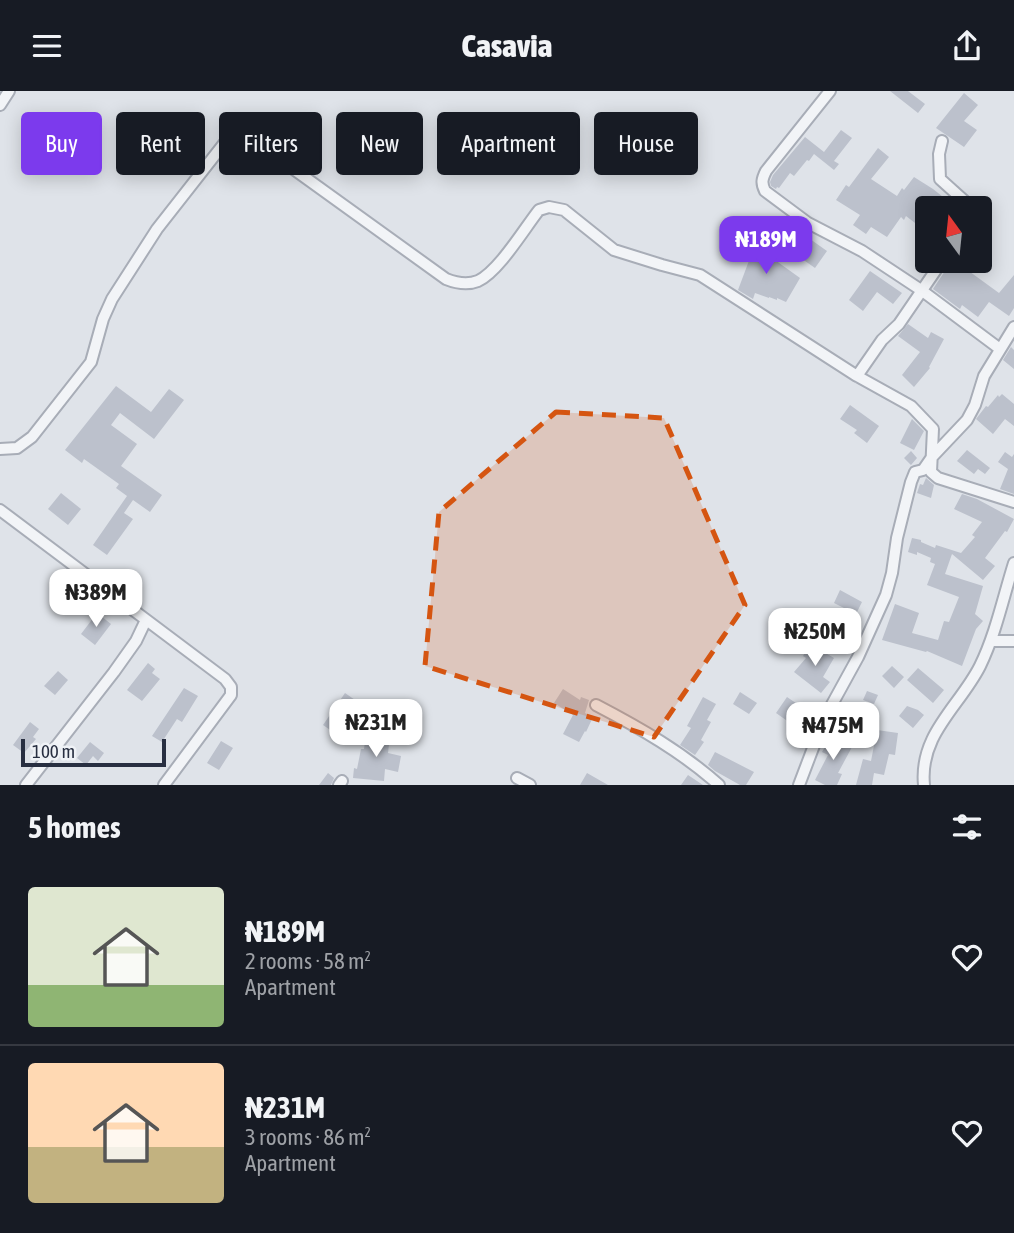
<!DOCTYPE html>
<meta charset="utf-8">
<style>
body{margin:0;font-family:"Asap Condensed",sans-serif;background:#20242c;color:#f1f3f6;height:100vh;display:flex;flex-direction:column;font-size:26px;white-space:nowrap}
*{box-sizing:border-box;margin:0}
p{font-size:23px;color:#9ea1a6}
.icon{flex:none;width:38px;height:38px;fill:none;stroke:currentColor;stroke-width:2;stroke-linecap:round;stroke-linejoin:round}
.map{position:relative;height:694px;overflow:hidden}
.drawer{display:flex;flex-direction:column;background:#171b24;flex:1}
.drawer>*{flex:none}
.top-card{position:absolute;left:21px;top:21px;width:973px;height:63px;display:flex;gap:14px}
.needle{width:46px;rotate:345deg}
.controls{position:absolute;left:915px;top:105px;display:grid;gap:14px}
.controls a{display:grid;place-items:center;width:77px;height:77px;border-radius:7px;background:#171b24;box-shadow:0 4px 18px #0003;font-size:35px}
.scale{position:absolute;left:21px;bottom:18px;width:145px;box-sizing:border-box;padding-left:7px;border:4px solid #282f41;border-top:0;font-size:19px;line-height:24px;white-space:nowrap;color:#282f41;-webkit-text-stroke:5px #eff2f6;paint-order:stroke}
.price{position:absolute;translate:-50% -60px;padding:0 16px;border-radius:14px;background:#fff;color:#222;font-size:23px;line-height:46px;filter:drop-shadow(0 2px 4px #0008)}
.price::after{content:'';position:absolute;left:50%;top:42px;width:21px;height:16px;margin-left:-10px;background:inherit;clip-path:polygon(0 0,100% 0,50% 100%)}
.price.active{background:#7c3aed;color:#fff}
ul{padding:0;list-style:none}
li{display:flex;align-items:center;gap:21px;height:175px;padding:0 28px}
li+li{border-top:2px solid #363941}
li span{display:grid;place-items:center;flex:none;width:196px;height:140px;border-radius:7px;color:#555}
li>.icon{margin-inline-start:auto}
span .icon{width:84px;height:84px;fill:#fffc;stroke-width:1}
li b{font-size:30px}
h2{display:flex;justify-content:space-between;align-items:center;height:84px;padding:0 28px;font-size:30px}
.chip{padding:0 24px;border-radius:7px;background:#171b24;box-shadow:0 4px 18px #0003;font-size:24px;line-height:63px}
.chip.active{background:#7c3aed;color:#fff}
header{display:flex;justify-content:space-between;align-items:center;height:91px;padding:0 28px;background:#171b24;font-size:32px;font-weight:800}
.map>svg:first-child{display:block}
</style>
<header><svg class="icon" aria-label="menu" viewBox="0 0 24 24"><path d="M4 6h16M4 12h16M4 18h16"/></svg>Casavia<svg class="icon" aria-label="share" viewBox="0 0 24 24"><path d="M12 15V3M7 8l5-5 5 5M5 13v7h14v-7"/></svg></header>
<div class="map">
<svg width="1014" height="694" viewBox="0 0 1014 694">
<rect width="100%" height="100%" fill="#dfe3e9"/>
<path fill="#bcc1cc" d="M 890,0 L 908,0 L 925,13 L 918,22 Z
M 964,2 L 978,14 L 964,30 L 977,39 L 964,56 L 936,37 Z
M 841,39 L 852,47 L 834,70 L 839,73 L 834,79 L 814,63 L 809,70 L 807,69 L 794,85 L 790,82 L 779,97 L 777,96 L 776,98 L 771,95 L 770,91 L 773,84 L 805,46 L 824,61 Z
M 878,57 L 889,66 L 871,88 L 897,105 L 902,97 L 904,99 L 914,86 L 933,98 L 957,117 L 928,117 L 928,142 L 906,125 L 904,129 L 901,126 L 887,146 L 871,136 L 866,143 L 853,134 L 860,124 L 836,109 L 846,94 L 849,96 Z
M 810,148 L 827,160 L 815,177 L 798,165 Z
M 750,151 L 800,187 L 786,211 L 777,207 L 777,209 L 769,206 L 769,207 L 755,202 L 753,208 L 738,199 L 750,167 L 742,162 Z
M 949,174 L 953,177 L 955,174 L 964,180 L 966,178 L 999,202 L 1014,184 L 1014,217 L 1009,225 L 989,211 L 978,226 L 962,214 L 960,218 L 933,198 Z
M 870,180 L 902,202 L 893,213 L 877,201 L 863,220 L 849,209 Z
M 908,233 L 928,247 L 931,241 L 944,248 L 929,276 L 930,277 L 914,296 L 902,284 L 920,261 L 898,245 Z
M 1011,256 L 1014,259 L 1014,278 L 1003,269 Z
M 116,295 L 151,321 L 169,298 L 184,309 L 154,348 L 120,322 L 111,334 L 137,353 L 121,375 L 162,404 L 150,421 L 133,409 L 124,422 L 133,428 L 107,464 L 93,454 L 127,405 L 116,397 L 119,393 L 84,368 L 82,372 L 65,359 Z
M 1002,303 L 1014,313 L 1014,335 L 1005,328 L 993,343 L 976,328 L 986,315 L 988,316 L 998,304 L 999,306 Z
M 850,314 L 879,335 L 867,352 L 854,342 L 857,339 L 840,328 Z
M 912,328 L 924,340 L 914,359 L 900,352 Z
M 967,359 L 990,377 L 985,383 L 978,378 L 974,383 L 957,370 Z
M 911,360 L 917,367 L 911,374 L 904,367 Z
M 1005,361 L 1012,366 L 1014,363 L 1014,403 L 1000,398 L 1008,378 L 998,371 Z
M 926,387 L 934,394 L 931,407 L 917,402 L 920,393 L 923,394 Z
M 61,402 L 81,418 L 68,434 L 48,418 Z
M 962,403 L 977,408 L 1014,428 L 1007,441 L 1005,440 L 985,467 L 995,475 L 983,489 L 952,463 L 945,483 L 983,495 L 975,523 L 983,530 L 976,538 L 962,575 L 927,560 L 926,561 L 882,549 L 895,513 L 919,522 L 912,542 L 938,549 L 944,530 L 949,531 L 959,506 L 927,494 L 935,473 L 930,471 L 931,467 L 917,461 L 917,464 L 908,461 L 912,447 L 921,449 L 921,451 L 935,457 L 936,454 L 961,462 L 975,446 L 972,444 L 982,431 L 954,418 Z
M 840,499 L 862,511 L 856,523 L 834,512 Z
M 97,522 L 111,533 L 95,554 L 81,543 Z
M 810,553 L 834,567 L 823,586 L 830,591 L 821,602 L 794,581 L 806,567 L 803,565 Z
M 148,572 L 155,578 L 152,582 L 160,588 L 142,610 L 127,599 Z
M 892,575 L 904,586 L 894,597 L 882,585 Z
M 918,577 L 944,599 L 933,612 L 907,589 Z
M 58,580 L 68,589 L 55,604 L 44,595 Z
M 184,597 L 198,605 L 182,631 L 177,628 L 162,651 L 152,645 Z
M 563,598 L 580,609 L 581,606 L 589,609 L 585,622 L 593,626 L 586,641 L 585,640 L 579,651 L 563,643 L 573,624 L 554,612 Z
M 867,600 L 878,604 L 874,613 L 863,609 Z
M 740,601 L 757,612 L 749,623 L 733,613 Z
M 345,602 L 358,611 L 348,625 L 354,629 L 342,647 L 323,634 Z
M 703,606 L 716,613 L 707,629 L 711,631 L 701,649 L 704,651 L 695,664 L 680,654 L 691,637 L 687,635 Z
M 787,606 L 815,625 L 803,641 L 776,622 Z
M 907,615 L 918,619 L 924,624 L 913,637 L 899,625 Z
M 30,631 L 39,638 L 33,646 L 36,648 L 24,662 L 13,654 Z
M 877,639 L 898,642 L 895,664 L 889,663 L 884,684 L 874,682 L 872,694 L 856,694 L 863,668 L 871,670 Z
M 366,643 L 390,645 L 388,662 L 401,665 L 398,681 L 385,678 L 384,690 L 353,687 L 354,677 L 357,678 L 361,658 L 364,658 Z
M 831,645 L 852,656 L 838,682 L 842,683 L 837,694 L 825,694 L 815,689 L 828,664 L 822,661 Z
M 221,650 L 233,657 L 219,679 L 207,672 Z
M 90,651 L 104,662 L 98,670 L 93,665 L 86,674 L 77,667 Z
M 715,661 L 754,681 L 746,694 L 740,694 L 715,680 L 708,674 Z
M 328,682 L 334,687 L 331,694 L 319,694 Z
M 587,682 L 608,694 L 580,694 Z
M 688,684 L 703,694 L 681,694 Z"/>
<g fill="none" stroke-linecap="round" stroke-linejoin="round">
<defs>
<path id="street" d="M 830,0 L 766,80 C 762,88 761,92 765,100 L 808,132 L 862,160 L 921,199 L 1000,258
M 0,14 L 9,0
M 942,50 L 939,63 L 940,88 L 970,115 L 970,117
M 857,285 L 882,249 L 899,233 L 942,170
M 0,358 L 17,357 L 32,346 L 91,271 L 103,228 L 112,208 L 157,138 L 226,50 L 237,45 L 249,46 L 446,188 C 456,192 468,194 478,190 C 499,180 524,138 539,119 L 549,116 L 564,119 L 614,159 L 662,174 L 700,184 L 857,285 L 911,315 L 933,338 L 931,381 L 938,387 L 1014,411
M 0,419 L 225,588 L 231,596 L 231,604 L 164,694
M 991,550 L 1014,550
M 596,614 C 640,637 682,661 719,694
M 517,687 L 530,694
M 26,694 L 114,581 L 136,550 L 146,529
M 339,694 L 342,690
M 799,694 L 824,628 L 858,566 L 886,504 L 892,482 L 897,447 L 911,391 L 915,381 L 923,379 L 932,366 L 967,329 L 975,314 L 984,285 L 1014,236
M 924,694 C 919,643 960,615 980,575 C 996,542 1003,507 1014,472"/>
</defs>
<use href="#street" stroke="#a8adb7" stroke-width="14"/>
<use href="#street" stroke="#f2f4f7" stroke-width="10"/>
</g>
<path fill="#d55511" fill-opacity="0.2" stroke="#d55511" stroke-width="5" stroke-dasharray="14 9" stroke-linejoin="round" d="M 556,321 L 664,327 L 745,514 L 654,646 L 425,575 L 439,421 Z"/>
</svg>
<div class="controls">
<a><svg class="needle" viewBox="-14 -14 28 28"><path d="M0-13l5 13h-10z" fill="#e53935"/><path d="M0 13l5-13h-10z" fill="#9ea1a6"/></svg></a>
</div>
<div class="scale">100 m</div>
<b class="price active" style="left:766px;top:185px">₦189M</b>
<b class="price" style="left:96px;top:538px">₦389M</b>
<b class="price" style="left:815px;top:577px">₦250M</b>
<b class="price" style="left:376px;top:668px">₦231M</b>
<b class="price" style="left:833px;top:671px">₦475M</b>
<div class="top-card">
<a class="chip active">Buy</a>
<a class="chip">Rent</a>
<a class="chip">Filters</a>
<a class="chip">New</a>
<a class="chip">Apartment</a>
<a class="chip">House</a>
</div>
</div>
<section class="drawer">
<h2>5 homes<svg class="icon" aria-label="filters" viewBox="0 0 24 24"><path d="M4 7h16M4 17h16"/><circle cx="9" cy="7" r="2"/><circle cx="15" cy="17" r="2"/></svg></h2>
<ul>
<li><span style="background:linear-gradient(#dfe7d0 70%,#8fb573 0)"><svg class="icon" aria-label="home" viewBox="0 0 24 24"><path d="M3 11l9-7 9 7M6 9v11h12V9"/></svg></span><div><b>₦189M</b><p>2 rooms · 58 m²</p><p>Apartment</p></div><svg class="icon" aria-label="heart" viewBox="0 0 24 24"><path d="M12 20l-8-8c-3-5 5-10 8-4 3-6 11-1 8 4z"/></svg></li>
<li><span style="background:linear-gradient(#ffd9b3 60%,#c2b280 0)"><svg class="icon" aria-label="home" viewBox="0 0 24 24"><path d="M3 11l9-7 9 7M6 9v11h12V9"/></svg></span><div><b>₦231M</b><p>3 rooms · 86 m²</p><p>Apartment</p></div><svg class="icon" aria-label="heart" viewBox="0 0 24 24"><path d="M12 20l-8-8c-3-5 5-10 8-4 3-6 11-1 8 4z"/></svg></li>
</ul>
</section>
